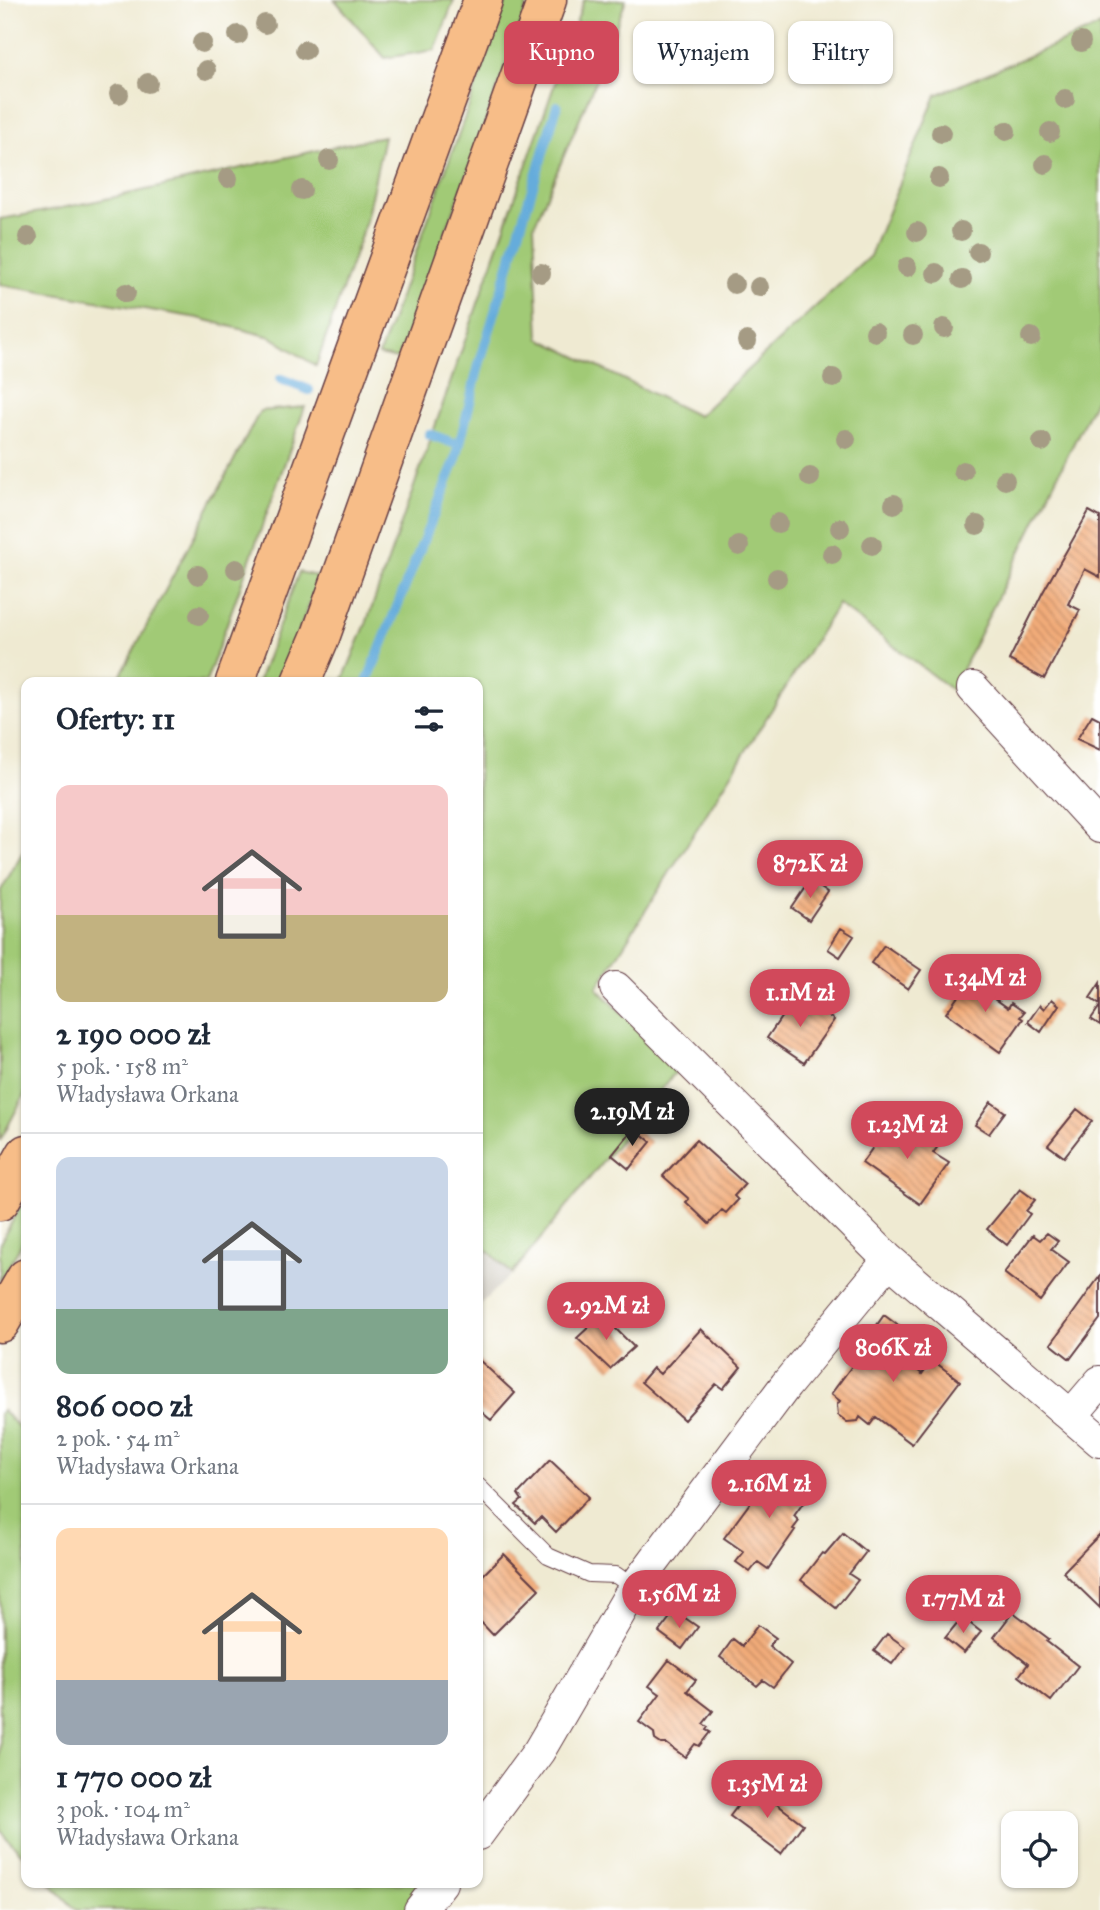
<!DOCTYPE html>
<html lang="pl">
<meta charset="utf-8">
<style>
body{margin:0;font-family:"IM FELL Great Primer",serif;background:#f2f2f3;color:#1f2937;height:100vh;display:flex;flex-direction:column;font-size:26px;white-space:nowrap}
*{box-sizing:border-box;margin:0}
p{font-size:23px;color:#747a83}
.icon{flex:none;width:38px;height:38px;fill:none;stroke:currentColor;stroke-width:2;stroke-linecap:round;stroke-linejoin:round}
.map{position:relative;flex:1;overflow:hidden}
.details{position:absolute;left:21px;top:677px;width:462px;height:1211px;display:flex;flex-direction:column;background:#fff;border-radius:14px;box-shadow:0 2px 5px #0004}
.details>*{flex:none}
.guide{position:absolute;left:504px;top:21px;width:490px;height:63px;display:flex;gap:14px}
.controls{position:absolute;left:1001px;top:1811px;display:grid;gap:14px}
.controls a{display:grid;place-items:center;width:77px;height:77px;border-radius:14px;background:#fff;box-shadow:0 2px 5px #0004;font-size:35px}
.price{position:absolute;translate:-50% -60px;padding:0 16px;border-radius:24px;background:#d1495b;color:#fff;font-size:23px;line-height:46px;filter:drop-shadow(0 2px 4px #0008)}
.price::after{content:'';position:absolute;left:50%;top:42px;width:21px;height:16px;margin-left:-10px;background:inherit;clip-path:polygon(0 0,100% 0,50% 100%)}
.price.current{background:#222;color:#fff}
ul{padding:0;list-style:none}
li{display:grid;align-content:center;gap:14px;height:371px;padding:0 35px}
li+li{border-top:2px solid #e0e1e3}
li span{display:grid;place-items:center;height:217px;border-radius:14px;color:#555}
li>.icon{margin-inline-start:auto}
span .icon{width:126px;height:126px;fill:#fffc;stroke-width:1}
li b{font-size:30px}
h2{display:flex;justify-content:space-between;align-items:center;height:84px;padding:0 35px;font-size:30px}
.tag{padding:0 24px;border-radius:14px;background:#fff;box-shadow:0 2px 5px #0004;font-size:24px;line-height:63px}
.tag.current{background:#d1495b;color:#fff}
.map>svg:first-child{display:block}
</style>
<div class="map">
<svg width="1100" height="1910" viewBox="0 0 1100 1910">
<defs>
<pattern id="building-back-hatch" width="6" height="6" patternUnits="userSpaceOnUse" patternTransform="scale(1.75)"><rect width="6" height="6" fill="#f2ac79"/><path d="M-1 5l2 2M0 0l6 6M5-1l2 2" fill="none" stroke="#c68b63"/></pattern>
</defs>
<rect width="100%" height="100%" fill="#fff"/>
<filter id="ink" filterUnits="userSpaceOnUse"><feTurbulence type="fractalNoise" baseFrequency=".0143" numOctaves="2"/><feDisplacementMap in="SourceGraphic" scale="14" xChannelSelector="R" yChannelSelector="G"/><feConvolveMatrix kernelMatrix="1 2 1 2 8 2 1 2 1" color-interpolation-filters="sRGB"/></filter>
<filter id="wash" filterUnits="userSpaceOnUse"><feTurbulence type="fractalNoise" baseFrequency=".00686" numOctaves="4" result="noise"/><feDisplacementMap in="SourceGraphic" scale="28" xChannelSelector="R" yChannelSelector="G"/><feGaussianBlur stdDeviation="1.57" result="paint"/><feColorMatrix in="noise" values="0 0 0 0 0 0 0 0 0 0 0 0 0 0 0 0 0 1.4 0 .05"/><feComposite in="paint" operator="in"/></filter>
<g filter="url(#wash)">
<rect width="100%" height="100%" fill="#efead2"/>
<path fill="#c9c4b8" d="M 478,1245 L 512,1274 L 478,1306 Z"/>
<path fill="#a1ca76" stroke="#767450" stroke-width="2" d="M 335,0 L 454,0 L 435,50 L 385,58 Z
M 507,0 L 529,0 L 458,199 L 398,359 L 379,355 Z
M 584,0 L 626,0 L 599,73 L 534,226 L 539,338 L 698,416 L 870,256 L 936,95 L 1100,26 L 1100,390 L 952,690 L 838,604 L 597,988 L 678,1069 L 512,1274 L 478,1241 L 478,682 L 342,682 L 366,624 Z
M 384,136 L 366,221 L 316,366 L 271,337 L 198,318 L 0,285 L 0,219 C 129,198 256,162 384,136 Z
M 305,407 L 206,682 L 117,682 L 260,411 Z
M 299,572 L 320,577 L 279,682 L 258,682 Z
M 26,846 L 26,1092 L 0,1141 L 0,892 Z
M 26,1196 L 26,1236 L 0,1282 L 0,1243 Z
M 2,1410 L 26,1434 L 26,1858 L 0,1831 L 0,1413 Z
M 50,1883 L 459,1883 L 440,1910 L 76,1910 Z"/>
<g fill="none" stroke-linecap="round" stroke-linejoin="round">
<path stroke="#65acdb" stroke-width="10" d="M 281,379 L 309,390
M 429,434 L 459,445
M 367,682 L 456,459 L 479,365 L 557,106"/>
</g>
<g id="blocks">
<path fill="url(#building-back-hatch)" d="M 1089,511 L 1100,517 L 1100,577 L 1085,569 L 1068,604 L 1080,610 L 1044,679 L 1009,660 L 1043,592 Z
M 1092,715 L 1100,719 L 1100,750 L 1077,739 Z
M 811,880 L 828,892 L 809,920 L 792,908 Z
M 841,928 L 854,936 L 840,957 L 828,949 Z
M 884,945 L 921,970 L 908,989 L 871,963 Z
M 975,973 L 993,986 L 987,993 L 1008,1008 L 1011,1003 L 1024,1012 L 1020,1017 L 1023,1019 L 1000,1052 L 946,1013 Z
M 1100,983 L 1100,1005 L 1090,998 Z
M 797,994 L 834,1020 L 804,1063 L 767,1038 Z
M 1052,999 L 1059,1005 L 1041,1032 L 1028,1022 L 1040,1005 L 1044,1009 Z
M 1100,1006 L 1100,1025 L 1091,1019 Z
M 991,1102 L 1005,1112 L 989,1134 L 975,1125 Z
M 1077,1109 L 1092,1121 L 1064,1157 L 1048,1145 Z
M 890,1123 L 905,1135 L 912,1126 L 939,1145 L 933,1153 L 949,1163 L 920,1204 L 862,1163 Z
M 634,1128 L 651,1142 L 629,1169 L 612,1155 Z
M 696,1140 L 745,1184 L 734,1196 L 738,1200 L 726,1213 L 722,1210 L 709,1224 L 686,1202 L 689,1199 L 663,1176 Z
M 1020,1189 L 1035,1200 L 1026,1211 L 1030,1214 L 1007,1245 L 987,1229 Z
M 1047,1233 L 1058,1241 L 1051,1249 L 1069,1262 L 1040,1301 L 1004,1273 L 1033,1235 L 1040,1240 Z
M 1100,1276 L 1100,1319 L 1070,1359 L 1051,1344 Z
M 602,1315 L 634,1347 L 610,1369 L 577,1338 Z
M 884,1315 L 925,1346 L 911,1365 L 922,1374 L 932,1360 L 960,1381 L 912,1444 L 876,1417 L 870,1425 L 860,1417 L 858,1421 L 847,1422 L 838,1415 L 837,1405 L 840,1401 L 831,1394 L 863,1351 L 860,1349 Z
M 701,1329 L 741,1367 L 723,1389 L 716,1384 L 684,1420 L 641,1382 L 653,1368 L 660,1374 Z
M 478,1359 L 515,1393 L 491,1420 L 478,1409 Z
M 550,1460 L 589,1497 L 556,1532 L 541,1517 L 535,1523 L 516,1505 L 522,1500 L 518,1494 Z
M 778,1465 L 813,1489 L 794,1516 L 799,1521 L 793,1529 L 795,1530 L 768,1569 L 758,1562 L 750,1572 L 736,1562 L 744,1552 L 724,1538 Z
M 843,1533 L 866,1552 L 849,1574 L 858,1580 L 836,1608 L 801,1580 L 822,1553 L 825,1554 Z
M 1100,1534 L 1100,1608 L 1063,1572 Z
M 504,1554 L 539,1589 L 493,1635 L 478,1619 L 478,1580 Z
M 675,1611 L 698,1627 L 682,1649 L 659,1632 Z
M 1013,1612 L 1049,1639 L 1046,1641 L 1078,1666 L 1051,1701 L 1019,1676 L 1028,1664 L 994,1637 Z
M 962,1617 L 981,1632 L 964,1653 L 945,1638 Z
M 758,1625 L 776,1638 L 769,1646 L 791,1664 L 773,1687 L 763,1680 L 757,1686 L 720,1657 L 733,1639 L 742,1646 Z
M 887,1634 L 905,1647 L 892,1664 L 874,1651 Z
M 669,1660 L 696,1680 L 687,1691 L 713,1711 L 703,1724 L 708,1727 L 706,1730 L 710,1732 L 699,1746 L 695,1744 L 685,1757 L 667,1744 L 661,1744 L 655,1740 L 654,1733 L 639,1722 L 660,1694 L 649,1686 Z
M 753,1786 L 803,1824 L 781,1854 L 730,1816 Z"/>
</g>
</g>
<g filter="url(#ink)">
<use href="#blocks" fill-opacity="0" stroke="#633d44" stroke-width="2"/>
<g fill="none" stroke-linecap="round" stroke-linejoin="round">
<defs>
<path id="service" d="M 478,1486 L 548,1556 L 589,1574 L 616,1575 L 634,1588"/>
<path id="minor" d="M 973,688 L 1100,827
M 616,988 L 889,1260 L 1100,1441
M 1071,1416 L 1100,1382
M 478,1834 L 539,1751 L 634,1588 L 786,1385 L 889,1260
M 420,1910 L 441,1883"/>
<path id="primary" d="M 235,682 L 483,0
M 301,682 L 321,635 L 547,0
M 0,1201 L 26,1154
M 0,1323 L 26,1278"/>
</defs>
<use href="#service" stroke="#633d44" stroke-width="18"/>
<use href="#minor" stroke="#633d44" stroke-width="34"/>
<use href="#primary" stroke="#633d44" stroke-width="41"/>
<use href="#service" stroke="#fff" stroke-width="16"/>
<use href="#minor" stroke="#fff" stroke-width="32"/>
<use href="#primary" stroke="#f7bd88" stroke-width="38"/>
</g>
<g fill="#a59b84">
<circle cx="265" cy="24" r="10"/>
<circle cx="238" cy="35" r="10"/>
<circle cx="1081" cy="42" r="10"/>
<circle cx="202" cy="43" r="10"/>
<circle cx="305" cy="50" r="10"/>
<circle cx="206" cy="70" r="10"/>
<circle cx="148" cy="83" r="10"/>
<circle cx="119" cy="94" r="10"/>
<circle cx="1065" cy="99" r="10"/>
<circle cx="1006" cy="131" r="10"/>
<circle cx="1050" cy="132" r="10"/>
<circle cx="941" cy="133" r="10"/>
<circle cx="329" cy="160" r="10"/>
<circle cx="1045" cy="164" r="10"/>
<circle cx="228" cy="178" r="10"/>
<circle cx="939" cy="178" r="10"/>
<circle cx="302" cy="190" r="10"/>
<circle cx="961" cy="231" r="10"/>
<circle cx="917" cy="232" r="10"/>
<circle cx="28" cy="237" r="10"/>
<circle cx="978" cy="252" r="10"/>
<circle cx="907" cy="267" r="10"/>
<circle cx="541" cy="273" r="10"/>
<circle cx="936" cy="273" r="10"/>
<circle cx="962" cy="279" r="10"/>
<circle cx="734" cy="284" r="10"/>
<circle cx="759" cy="287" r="10"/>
<circle cx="126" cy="293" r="10"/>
<circle cx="944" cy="328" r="10"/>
<circle cx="875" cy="332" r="10"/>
<circle cx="913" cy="335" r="10"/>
<circle cx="1031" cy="337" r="10"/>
<circle cx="747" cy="341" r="10"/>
<circle cx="833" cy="378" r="10"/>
<circle cx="846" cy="439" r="10"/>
<circle cx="1042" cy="442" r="10"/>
<circle cx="963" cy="471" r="10"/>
<circle cx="810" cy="477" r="10"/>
<circle cx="1005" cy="480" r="10"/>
<circle cx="894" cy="504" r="10"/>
<circle cx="778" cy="523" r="10"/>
<circle cx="977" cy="525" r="10"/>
<circle cx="840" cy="528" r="10"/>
<circle cx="872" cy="545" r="10"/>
<circle cx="739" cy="546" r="10"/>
<circle cx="832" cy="554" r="10"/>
<circle cx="236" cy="569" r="10"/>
<circle cx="198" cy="575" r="10"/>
<circle cx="777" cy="578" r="10"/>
<circle cx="199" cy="615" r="10"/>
</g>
</g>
</svg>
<div class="controls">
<a><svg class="icon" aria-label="locate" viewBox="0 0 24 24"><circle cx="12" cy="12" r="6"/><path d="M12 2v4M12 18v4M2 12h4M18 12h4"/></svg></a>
</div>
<b class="price" style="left:810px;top:900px">872K zł</b>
<b class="price" style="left:985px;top:1014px">1.34M zł</b>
<b class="price" style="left:800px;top:1029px">1.1M zł</b>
<b class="price current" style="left:632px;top:1148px">2.19M zł</b>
<b class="price" style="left:907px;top:1161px">1.23M zł</b>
<b class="price" style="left:606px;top:1342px">2.92M zł</b>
<b class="price" style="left:893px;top:1384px">806K zł</b>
<b class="price" style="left:769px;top:1520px">2.16M zł</b>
<b class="price" style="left:679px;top:1630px">1.56M zł</b>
<b class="price" style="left:963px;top:1635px">1.77M zł</b>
<b class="price" style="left:767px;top:1820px">1.35M zł</b>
<div class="guide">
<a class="tag current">Kupno</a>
<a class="tag">Wynajem</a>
<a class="tag">Filtry</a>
</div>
<section class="details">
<h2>Oferty: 11<svg class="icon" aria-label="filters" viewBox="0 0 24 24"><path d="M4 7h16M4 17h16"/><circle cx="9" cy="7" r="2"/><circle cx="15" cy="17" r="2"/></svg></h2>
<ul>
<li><span style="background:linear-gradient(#f6c9c9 60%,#c2b280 0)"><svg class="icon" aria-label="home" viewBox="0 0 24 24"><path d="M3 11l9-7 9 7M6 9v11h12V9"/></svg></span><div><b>2 190 000 zł</b><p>5 pok. · 158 m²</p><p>Władysława Orkana</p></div></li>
<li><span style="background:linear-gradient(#c9d6e8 70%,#7fa58c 0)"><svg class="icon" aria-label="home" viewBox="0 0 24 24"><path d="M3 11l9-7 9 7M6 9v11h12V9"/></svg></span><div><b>806 000 zł</b><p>2 pok. · 54 m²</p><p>Władysława Orkana</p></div></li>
<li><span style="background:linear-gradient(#ffd9b3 70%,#9aa5b1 0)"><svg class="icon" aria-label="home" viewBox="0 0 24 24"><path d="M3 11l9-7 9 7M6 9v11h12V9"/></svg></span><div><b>1 770 000 zł</b><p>3 pok. · 104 m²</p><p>Władysława Orkana</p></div></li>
</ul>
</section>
</div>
